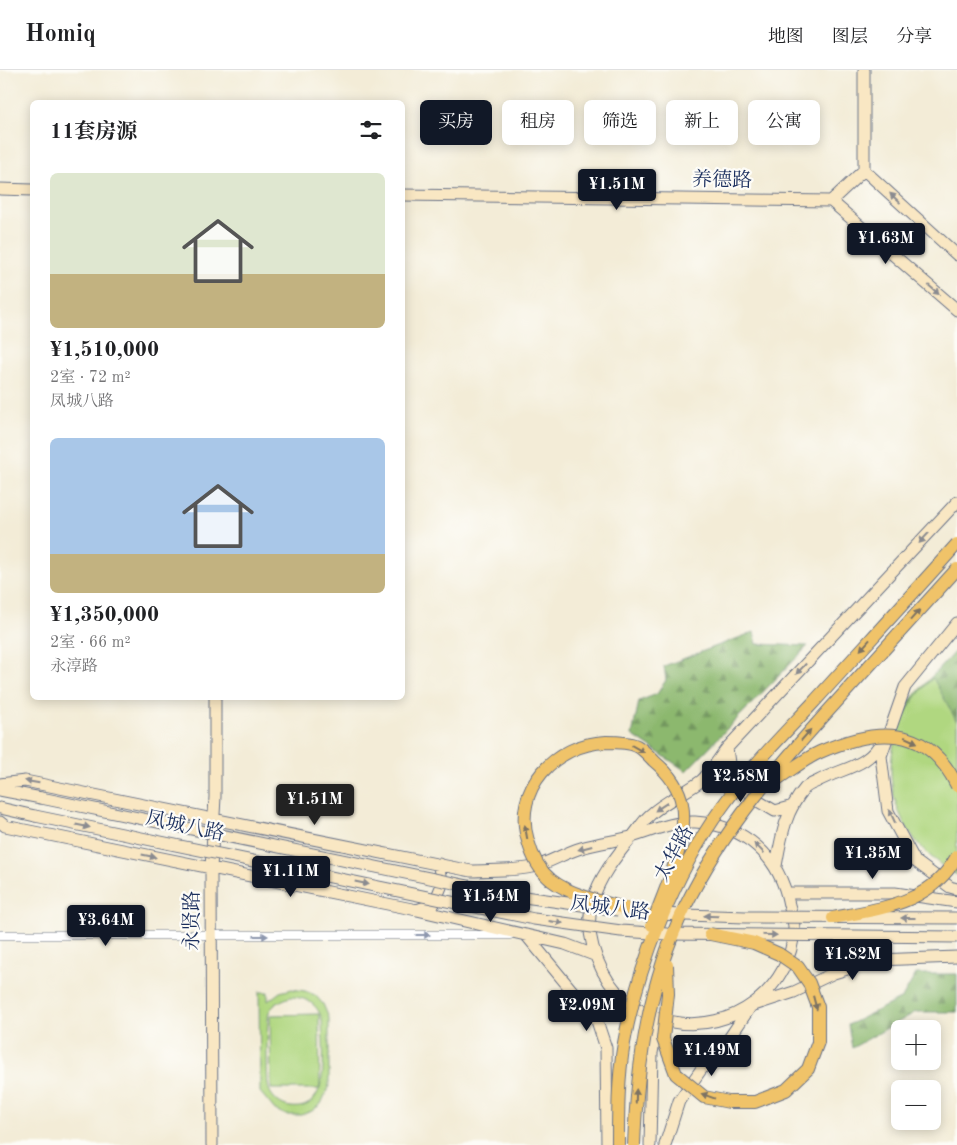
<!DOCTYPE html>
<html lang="zh">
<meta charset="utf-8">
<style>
body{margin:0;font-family:"Old Standard TT","Noto Serif SC",serif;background:#f2f2f2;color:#202124;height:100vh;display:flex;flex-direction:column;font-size:19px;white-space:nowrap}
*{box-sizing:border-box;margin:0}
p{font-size:16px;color:#757577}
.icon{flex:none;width:28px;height:28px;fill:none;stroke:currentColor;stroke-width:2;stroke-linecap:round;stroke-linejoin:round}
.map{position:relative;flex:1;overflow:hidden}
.side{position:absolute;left:30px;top:30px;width:375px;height:600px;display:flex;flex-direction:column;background:#fff;border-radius:8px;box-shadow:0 2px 12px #0003}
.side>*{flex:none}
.guide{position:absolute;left:420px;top:30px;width:461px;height:45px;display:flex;gap:10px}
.controls{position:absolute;left:891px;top:950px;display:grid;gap:10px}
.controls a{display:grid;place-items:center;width:50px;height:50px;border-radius:8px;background:#fff;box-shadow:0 2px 12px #0003;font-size:25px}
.price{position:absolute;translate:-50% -42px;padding:0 11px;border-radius:5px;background:#111827;color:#fff;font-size:16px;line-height:32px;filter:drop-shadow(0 1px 2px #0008)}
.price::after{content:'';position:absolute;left:50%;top:30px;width:15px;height:11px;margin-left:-8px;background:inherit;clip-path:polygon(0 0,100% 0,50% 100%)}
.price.current{background:#222;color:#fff}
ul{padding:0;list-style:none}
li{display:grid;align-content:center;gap:10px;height:265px;padding:0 20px}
li span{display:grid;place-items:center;height:155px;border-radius:8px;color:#555}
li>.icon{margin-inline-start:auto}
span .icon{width:90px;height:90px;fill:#fffc;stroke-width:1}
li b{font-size:21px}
h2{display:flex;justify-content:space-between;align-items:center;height:60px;padding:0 20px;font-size:21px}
.pill{padding:0 18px;border-radius:8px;background:#fff;box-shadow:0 2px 12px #0003;font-size:18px;line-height:45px}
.pill.current{background:#111827;color:#fff}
header{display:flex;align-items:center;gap:30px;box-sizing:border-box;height:70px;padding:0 25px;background:#fff;border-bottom:1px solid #e0e0e0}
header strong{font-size:24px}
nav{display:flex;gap:28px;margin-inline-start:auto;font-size:18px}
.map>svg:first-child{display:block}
</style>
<header>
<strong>Homiq</strong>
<nav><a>地图</a><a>图层</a><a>分享</a></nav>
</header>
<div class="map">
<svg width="957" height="1075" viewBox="0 0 957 1075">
<defs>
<pattern id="forest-firs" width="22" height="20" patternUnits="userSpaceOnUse" patternTransform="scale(1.25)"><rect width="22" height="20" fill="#8cb86e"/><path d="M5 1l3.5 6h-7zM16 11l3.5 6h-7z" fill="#72965e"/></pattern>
</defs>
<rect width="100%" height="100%" fill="#fdfcf7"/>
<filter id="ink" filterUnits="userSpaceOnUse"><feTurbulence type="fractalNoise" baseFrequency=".02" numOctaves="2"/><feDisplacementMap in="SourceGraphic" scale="10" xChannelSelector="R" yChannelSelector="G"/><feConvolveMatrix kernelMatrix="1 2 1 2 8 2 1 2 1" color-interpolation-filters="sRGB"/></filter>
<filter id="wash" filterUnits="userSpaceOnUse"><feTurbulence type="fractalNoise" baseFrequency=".0096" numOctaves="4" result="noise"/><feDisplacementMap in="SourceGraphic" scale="20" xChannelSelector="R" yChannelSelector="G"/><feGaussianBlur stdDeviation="1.12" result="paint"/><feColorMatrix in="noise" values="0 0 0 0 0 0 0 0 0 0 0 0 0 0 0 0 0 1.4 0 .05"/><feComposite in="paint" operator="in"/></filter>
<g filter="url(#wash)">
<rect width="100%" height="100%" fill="#f3ecd7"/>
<path fill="url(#forest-firs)" stroke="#547466" d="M 754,562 L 757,574 L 808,576 L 686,701 L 632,665 L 639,631 L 657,624 L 666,610 L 664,596 Z
M 957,579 L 957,705 L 893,663 L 899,642 Z
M 916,904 L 957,904 L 957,942 L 916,942 L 852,978 L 848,955 L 902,928 Z"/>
<path fill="#b0d780" stroke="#66836f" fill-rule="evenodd" d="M 933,608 L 957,652 L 957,805 C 879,762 869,669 933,608 Z
M 292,919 L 305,921 L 315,925 L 323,934 L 329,948 L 329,1016 L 321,1034 L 312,1041 L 301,1045 L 286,1045 L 275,1040 L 260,1022 L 259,922 L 268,922 L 268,931 L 280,922 ZM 290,927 C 306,927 318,934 322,950 C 322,976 333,1042 291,1037 C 281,1036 272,1028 269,1019 C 266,1012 267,948 269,942 C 273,934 282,930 290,927 Z
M 319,944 L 320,1019 L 271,1019 L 270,945 Z"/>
</g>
<g filter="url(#ink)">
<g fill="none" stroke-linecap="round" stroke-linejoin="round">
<defs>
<path id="street" d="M 0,865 L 510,865"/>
<path id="secondary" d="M 864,0 L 864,100
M 0,119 L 32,120
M 402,125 L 831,131
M 831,131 L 864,100 L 957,185
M 831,131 L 957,240
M 957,553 L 905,617 L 881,686 L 888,741 L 915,791 L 950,817 L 957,819
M 727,678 L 730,701 L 756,730 L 775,741 L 793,736
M 0,714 L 25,711 L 471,801 C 491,800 513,801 533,797 C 549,793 564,783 581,778 C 597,773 615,771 631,767 C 652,761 673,751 695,752 C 745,755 780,787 789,835 C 791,842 794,851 794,858 C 792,920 731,963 673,952 C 644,947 617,929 603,902 C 574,846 595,811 632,767 C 638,760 643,751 650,745 C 665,731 685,723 701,711 C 711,702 719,688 727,678 L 957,432
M 0,720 L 41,728
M 0,738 L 35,746
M 0,752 L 5,756 L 417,840 L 565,874 L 594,885
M 776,796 C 781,768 785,741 805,718 C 808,715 814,713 818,711 C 844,697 868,698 883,669
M 787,823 L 895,823 L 957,832
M 417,840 L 434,834 L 441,817 L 439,794
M 526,865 L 597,951 L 606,978 L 607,1075
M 212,1075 L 211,799 L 215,727 L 215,628
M 650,1075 L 652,983 L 658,950
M 665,1075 L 679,1031 L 705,994 L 726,973 L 751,936 L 794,922 L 834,903 L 877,890 L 957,887"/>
</defs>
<use href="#street" stroke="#677188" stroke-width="9"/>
<use href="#secondary" stroke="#677188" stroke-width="13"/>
<use href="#street" stroke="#fff" stroke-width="8"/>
<use href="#secondary" stroke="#f9e7c3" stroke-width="11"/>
<defs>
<path id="secondary-bridge" d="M 41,728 L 517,826 L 618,840
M 35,746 L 534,849 L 621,861 L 667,864 L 957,867
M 656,844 L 745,847 L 957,848"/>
<path id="primary-bridge" d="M 768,715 C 785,705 802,690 820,682 C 875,658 927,653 957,716
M 644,843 C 616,835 574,828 551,810 C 539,800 532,786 528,771 C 512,719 555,674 606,672 C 615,672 629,672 637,676 C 643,679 649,686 654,691 C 667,702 679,716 682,734 C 689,771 664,821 652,855
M 833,848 C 882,838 931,834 957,786
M 667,895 L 668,924 L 663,969 L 676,1004 L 704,1027 L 729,1032 L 755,1032 L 786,1020 L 808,999 L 818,972 L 818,937 L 809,913 L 798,897 L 779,884 L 754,873 L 710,864
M 618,1075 C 618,1041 618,1007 624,973 C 638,894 675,803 722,737 C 748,700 781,667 812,634 C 860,581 909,528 957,474
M 634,1075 C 637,993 649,911 685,837 C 724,757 781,693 840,628 C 879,585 918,542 957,499"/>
</defs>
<use href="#secondary-bridge" stroke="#677188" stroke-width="13" stroke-linecap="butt"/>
<use href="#primary-bridge" stroke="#677188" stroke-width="14" stroke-linecap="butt"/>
<use href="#secondary-bridge" stroke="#f9e7c3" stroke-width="11"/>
<use href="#primary-bridge" stroke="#f0c369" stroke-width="12"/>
</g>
<defs><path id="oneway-solid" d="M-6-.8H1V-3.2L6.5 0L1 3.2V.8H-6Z" transform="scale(1.25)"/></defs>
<g fill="#8a8b90">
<use href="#oneway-solid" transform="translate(895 128) rotate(-137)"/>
<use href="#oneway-solid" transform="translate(934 220) rotate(41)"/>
<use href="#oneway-solid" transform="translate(924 468) rotate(133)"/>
<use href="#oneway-solid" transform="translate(801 599) rotate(133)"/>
<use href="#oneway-solid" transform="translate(32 712) rotate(-170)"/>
<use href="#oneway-solid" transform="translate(661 737) rotate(146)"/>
<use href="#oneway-solid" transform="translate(892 746) rotate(-115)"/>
<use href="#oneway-solid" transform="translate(83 756) rotate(12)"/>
<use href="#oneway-solid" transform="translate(585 778) rotate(165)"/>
<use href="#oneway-solid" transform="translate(759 778) rotate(-135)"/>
<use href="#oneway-solid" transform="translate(149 786) rotate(12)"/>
<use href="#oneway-solid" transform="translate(362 813) rotate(12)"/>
<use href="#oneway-solid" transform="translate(711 846) rotate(-179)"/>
<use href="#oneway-solid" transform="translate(908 848) rotate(-180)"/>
<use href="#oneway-solid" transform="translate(556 852) rotate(8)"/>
<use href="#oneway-solid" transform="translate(770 865) rotate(1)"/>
</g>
<g fill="#7b7263">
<use href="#oneway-solid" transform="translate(915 545) rotate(-48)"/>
<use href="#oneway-solid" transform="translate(865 575) rotate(132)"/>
<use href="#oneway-solid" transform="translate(806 665) rotate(-49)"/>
<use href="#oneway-solid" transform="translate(911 670) rotate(24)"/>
<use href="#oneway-solid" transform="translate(638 679) rotate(30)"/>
<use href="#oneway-solid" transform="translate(526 762) rotate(-100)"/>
<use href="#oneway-solid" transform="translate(815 933) rotate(75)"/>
<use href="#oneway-solid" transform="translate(636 1026) rotate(-88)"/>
<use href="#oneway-solid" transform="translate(708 1026) rotate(-160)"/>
</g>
<g fill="#8d97ae">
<use href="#oneway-solid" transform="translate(423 865)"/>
<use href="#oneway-solid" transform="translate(261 866)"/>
</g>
</g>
<g text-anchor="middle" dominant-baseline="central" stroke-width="4.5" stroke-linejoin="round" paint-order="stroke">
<g font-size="20" fill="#1b2f5e" stroke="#fdfcf7">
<text transform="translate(722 111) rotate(1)">养德路</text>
<text transform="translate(185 757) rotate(12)">凤城八路</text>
<text transform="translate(675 784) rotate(-62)">太华路</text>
<text transform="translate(610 839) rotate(7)">凤城八路</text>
<text transform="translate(193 851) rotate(-90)">永贤路</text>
</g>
</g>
</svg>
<div class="controls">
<a>+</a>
<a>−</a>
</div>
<b class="price" style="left:617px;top:141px">¥1.51M</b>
<b class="price" style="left:886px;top:195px">¥1.63M</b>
<b class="price" style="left:741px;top:733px">¥2.58M</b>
<b class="price current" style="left:315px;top:756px">¥1.51M</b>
<b class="price" style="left:873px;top:810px">¥1.35M</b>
<b class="price" style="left:291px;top:828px">¥1.11M</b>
<b class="price" style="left:491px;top:853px">¥1.54M</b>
<b class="price" style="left:106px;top:877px">¥3.64M</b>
<b class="price" style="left:853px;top:911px">¥1.82M</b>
<b class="price" style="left:587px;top:962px">¥2.09M</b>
<b class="price" style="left:712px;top:1007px">¥1.49M</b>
<div class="guide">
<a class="pill current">买房</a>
<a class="pill">租房</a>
<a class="pill">筛选</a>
<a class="pill">新上</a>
<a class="pill">公寓</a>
</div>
<section class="side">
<h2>11套房源<svg class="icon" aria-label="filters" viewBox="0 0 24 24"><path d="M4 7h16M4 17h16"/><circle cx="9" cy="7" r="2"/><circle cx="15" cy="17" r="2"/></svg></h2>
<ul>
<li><span style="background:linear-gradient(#dfe7d0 65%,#c2b280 0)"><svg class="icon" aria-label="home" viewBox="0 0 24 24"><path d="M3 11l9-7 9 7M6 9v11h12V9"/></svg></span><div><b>¥1,510,000</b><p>2室 · 72 m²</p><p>凤城八路</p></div></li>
<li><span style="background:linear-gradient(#a9c7e8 75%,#c2b280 0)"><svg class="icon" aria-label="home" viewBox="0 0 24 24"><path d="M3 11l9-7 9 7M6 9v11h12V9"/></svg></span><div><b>¥1,350,000</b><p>2室 · 66 m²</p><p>永淳路</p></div></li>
</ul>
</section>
</div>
